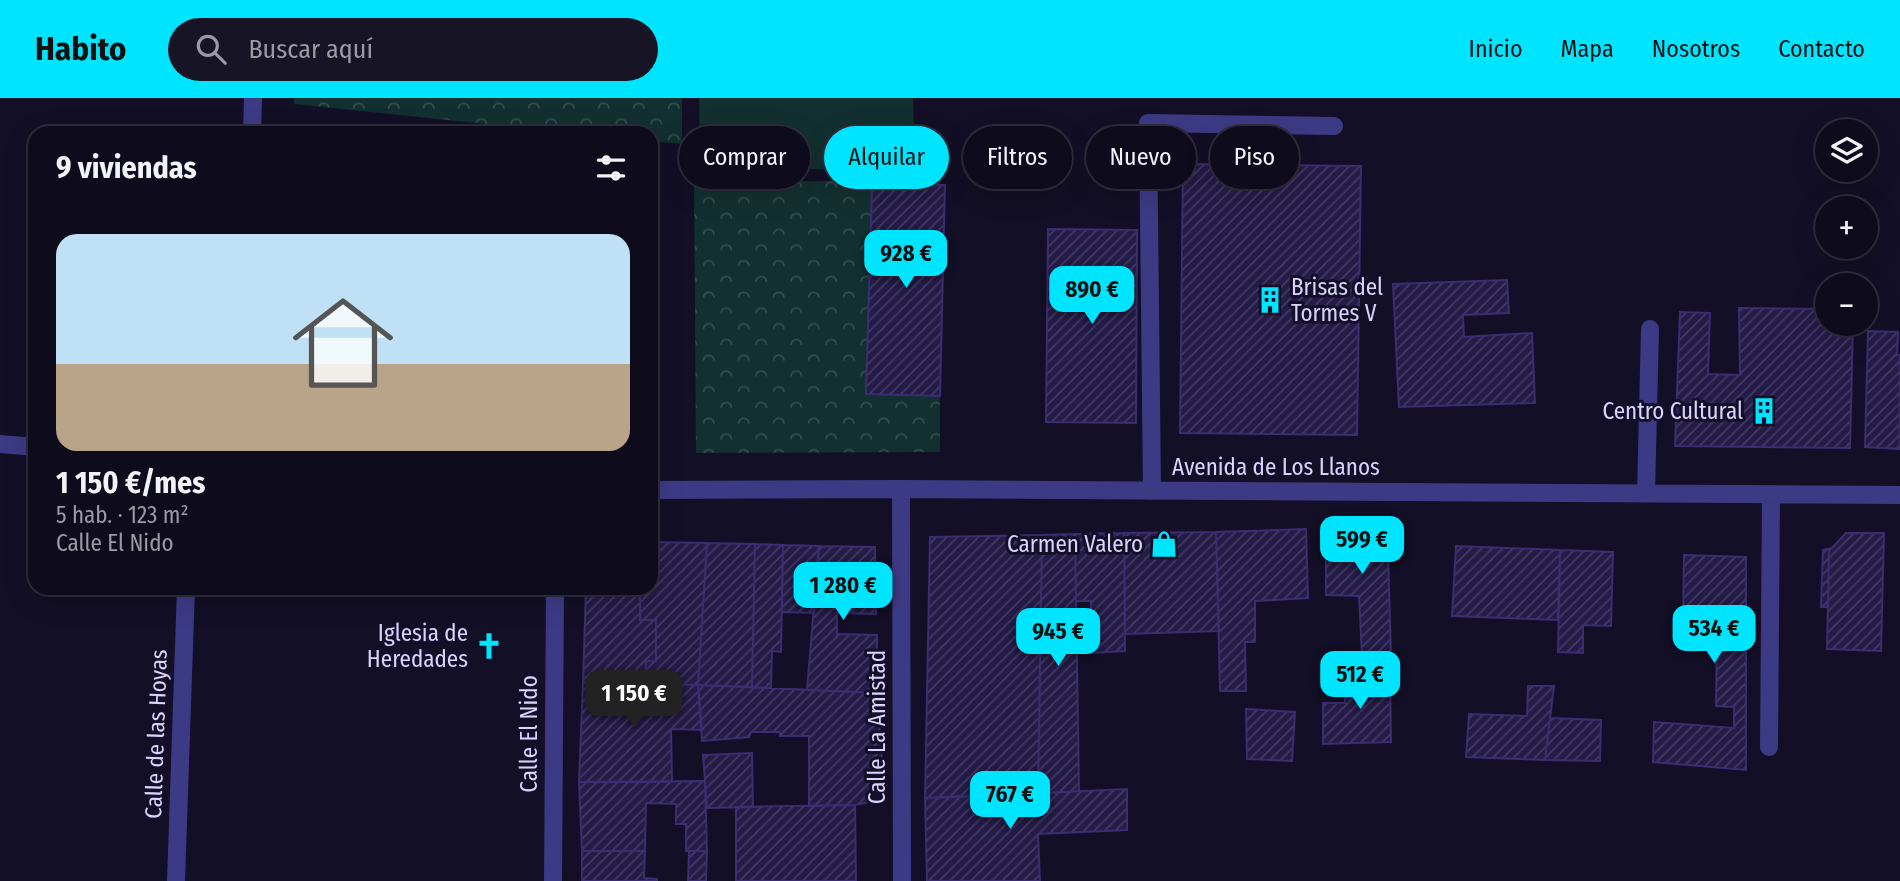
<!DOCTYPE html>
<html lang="es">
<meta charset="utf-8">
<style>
body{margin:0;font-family:"Fira Sans Condensed",sans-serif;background:#171425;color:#f1f3f6;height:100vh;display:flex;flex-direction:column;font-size:26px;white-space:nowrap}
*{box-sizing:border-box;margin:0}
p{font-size:23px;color:#9b9ba3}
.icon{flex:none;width:38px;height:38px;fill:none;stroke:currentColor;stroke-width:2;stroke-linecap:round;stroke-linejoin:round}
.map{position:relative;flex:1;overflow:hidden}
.panel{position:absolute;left:28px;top:28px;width:630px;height:469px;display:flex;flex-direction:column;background:#0e0b1c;border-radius:21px;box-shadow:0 7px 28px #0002,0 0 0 2px #2e2b3b}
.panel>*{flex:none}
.top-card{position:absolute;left:679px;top:28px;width:665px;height:63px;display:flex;gap:14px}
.fabs{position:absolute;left:1815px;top:21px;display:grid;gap:14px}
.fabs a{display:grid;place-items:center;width:63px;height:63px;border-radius:50%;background:#0e0b1c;box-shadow:0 7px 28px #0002,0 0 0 2px #2e2b3b;font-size:35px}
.price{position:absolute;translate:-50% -60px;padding:0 16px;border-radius:14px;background:#00e5ff;color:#111;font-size:23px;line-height:46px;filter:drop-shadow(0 2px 4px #0008)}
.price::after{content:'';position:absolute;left:50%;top:42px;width:21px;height:16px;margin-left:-10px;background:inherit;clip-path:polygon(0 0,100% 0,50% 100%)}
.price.on{background:#222;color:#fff}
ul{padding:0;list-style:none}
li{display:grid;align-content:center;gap:14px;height:371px;padding:0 28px}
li+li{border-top:2px solid #2e2b3b}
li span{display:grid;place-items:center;height:217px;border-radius:21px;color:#555}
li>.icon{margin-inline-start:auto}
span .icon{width:126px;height:126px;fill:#fffc;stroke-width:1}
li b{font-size:30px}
h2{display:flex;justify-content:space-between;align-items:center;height:84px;padding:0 28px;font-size:30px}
.tag{padding:0 24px;border-radius:32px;background:#0e0b1c;box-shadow:0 7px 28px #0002,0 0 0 2px #2e2b3b;font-size:24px;line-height:63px}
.tag.on{background:#00e5ff;color:#111}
header{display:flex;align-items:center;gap:42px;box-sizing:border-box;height:98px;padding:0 35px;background:#00e5ff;color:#111}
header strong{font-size:33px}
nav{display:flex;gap:38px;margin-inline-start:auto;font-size:24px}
.search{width:490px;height:63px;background:#171425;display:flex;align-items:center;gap:18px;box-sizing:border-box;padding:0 24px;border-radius:38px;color:#9b9ba3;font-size:26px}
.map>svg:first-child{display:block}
</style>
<header>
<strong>Habito</strong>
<div class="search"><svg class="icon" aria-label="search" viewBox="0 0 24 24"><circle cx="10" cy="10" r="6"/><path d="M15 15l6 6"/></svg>Buscar aquí</div>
<nav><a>Inicio</a><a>Mapa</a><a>Nosotros</a><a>Contacto</a></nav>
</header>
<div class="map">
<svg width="1900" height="783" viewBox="0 0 1900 783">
<defs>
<pattern id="park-crowns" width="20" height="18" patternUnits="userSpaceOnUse" patternTransform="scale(1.75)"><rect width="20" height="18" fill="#12302f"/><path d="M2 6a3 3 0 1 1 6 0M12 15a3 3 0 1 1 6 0" fill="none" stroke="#344d4e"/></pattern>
<pattern id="building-hatch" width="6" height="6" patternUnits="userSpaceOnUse" patternTransform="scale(1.75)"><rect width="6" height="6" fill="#241b47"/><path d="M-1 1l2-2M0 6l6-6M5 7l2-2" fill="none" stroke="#433b63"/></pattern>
</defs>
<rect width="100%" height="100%" fill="#130f26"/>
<path fill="url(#park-crowns)" d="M 294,0 L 682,0 L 682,46 L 651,43 L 651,35 L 573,35 L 294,6 Z
M 939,82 L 940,354 L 696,355 L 694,84 Z"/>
<path fill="#12302f" d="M 699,0 L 913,0 L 915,69 L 700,74 Z"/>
<path fill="url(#building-hatch)" stroke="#3b2d73" stroke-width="2" d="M 1183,66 L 1361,68 L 1357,337 L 1180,335 Z
M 872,86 L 945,87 L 940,298 L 866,296 Z
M 1048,131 L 1137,132 L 1136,325 L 1046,324 Z
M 1507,182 L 1509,215 L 1463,217 L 1464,239 L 1532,235 L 1535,305 L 1399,309 L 1393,186 Z
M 1739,210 L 1827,211 L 1827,226 L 1853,226 L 1850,350 L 1675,348 L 1680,214 L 1710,215 L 1708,276 L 1740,277 Z
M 1868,233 L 1898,234 L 1897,257 L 1900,257 L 1900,351 L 1865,349 Z
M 1326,421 L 1387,422 L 1391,557 L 1362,557 L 1359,498 L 1326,497 Z
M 1306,431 L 1308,500 L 1255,503 L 1255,544 L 1245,544 L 1246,593 L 1220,593 L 1216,434 Z
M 1216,434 L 1219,533 L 1125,536 L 1124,435 Z
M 1124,435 L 1125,553 L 1090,555 L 1091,503 L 1076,503 L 1075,436 Z
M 1846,435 L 1884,435 L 1881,553 L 1827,551 L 1829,453 Z
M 1075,436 L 1079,693 L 1038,696 L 1042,437 Z
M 1042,437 L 1038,696 L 925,700 L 930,439 Z
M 651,444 L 707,445 L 698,587 L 645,585 L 646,563 L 656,563 L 656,522 L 640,522 L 640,490 L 651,490 Z
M 707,445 L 755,446 L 752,589 L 698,587 Z
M 755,446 L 783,447 L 781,554 L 772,553 L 771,590 L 752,589 Z
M 783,447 L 819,448 L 814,515 L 782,514 Z
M 819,448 L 875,449 L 876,516 L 837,515 L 837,536 L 877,537 L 877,595 L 807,592 Z
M 1456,448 L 1560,452 L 1558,522 L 1452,518 Z
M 1831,450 L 1829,453 L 1828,509 L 1821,509 L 1823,452 Z
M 1560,452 L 1613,454 L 1611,528 L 1583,527 L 1583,555 L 1558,554 Z
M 1684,457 L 1746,459 L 1746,672 L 1653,664 L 1654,624 L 1734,630 L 1734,609 L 1716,608 L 1717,528 L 1683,527 Z
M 586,490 L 640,490 L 640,522 L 656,522 L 656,563 L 646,563 L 645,585 L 583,584 Z
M 1390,575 L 1391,644 L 1323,646 L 1323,605 L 1345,605 L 1344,576 Z
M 583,584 L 698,587 L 702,632 L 671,631 L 672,684 L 579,684 Z
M 698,587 L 877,595 L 882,664 L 870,704 L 855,707 L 809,708 L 809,638 L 780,638 L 780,634 L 751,634 L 749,639 L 702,643 Z
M 1528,588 L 1554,588 L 1545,662 L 1466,659 L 1469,616 L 1527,618 Z
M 1246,611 L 1295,614 L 1292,663 L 1247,661 Z
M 1550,620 L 1601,622 L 1600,663 L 1545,662 Z
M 752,655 L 753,709 L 707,710 L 703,657 Z
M 705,683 L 707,753 L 686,753 L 686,726 L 676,726 L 676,706 L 646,705 L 645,753 L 582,753 L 579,684 Z
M 1127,691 L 1127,732 L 1038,736 L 1040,783 L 927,783 L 925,700 Z
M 855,707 L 856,783 L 736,783 L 736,709 Z
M 582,753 L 645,753 L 644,780 L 657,781 L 657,783 L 582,783 Z
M 689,753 L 707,753 L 706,783 L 688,783 Z"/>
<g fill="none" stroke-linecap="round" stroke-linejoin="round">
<path stroke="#3d3a85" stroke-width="18" d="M 252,35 L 253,0
M 0,346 L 35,349
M 901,391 L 902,783
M 651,392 L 901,391 L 1900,397
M 1152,393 L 1148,25 L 1334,28
M 1646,395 L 1650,231
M 1769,649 L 1771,396
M 176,783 L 186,490
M 553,783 L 555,490"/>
</g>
<defs>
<symbol id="building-bare" viewBox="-9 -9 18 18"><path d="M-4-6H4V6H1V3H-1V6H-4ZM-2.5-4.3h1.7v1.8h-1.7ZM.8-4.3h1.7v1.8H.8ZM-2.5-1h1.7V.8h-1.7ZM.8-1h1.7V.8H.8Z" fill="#00e5ff" stroke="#130f26" stroke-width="2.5" paint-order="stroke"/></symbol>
<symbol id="shop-bare" viewBox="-9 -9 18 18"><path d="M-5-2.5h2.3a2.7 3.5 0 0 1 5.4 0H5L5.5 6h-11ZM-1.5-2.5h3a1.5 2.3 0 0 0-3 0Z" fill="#00e5ff" stroke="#130f26" stroke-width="2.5" paint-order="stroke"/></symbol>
<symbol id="church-bare" viewBox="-9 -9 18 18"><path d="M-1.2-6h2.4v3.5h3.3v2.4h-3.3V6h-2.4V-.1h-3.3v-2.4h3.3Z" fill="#00e5ff" stroke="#130f26" stroke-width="2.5" paint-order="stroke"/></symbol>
</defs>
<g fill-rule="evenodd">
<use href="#building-bare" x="1251" y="183" width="38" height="38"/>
<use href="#building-bare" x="1745" y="294" width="38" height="38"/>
<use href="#shop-bare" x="1145" y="427" width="38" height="38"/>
<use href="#church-bare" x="470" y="529" width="38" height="38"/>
</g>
<g text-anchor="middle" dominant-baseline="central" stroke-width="6" stroke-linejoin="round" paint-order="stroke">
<g font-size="23" fill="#d9d4ff" stroke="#130f26" text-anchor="end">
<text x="1291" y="189" text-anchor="start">Brisas del<tspan x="1291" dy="26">Tormes V</tspan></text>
<text x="1743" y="313">Centro Cultural</text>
<text x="1143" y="446">Carmen Valero</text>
<text x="468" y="535">Iglesia de<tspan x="468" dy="26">Heredades</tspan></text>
</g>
<g font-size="23" fill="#d9d4ff" stroke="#130f26">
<text x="1276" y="369">Avenida de Los Llanos</text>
<text transform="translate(877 629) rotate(-90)">Calle La Amistad</text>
<text transform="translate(156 636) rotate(-88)">Calle de las Hoyas</text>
<text transform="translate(529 636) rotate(-90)">Calle El Nido</text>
</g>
</g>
</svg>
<div class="fabs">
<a><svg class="icon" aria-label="layers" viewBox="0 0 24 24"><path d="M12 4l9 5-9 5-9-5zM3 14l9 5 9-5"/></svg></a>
<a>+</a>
<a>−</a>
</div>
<b class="price" style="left:906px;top:192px">928 €</b>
<b class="price" style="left:1092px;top:228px">890 €</b>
<b class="price" style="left:1362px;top:478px">599 €</b>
<b class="price" style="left:843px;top:524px">1 280 €</b>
<b class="price" style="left:1714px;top:567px">534 €</b>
<b class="price" style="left:1058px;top:570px">945 €</b>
<b class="price" style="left:1360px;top:613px">512 €</b>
<b class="price on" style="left:634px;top:632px">1 150 €</b>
<b class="price" style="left:1010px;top:733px">767 €</b>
<div class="top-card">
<a class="tag">Comprar</a>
<a class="tag on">Alquilar</a>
<a class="tag">Filtros</a>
<a class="tag">Nuevo</a>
<a class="tag">Piso</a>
</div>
<section class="panel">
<h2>9 viviendas<svg class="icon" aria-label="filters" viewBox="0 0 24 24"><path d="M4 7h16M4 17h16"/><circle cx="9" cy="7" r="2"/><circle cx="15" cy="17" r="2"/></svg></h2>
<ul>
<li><span style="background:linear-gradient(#bfe0f5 60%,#b9a48a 0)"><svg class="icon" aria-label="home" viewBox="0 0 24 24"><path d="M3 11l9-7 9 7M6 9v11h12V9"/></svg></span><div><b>1 150 €/mes</b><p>5 hab. · 123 m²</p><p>Calle El Nido</p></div></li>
</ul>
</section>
</div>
